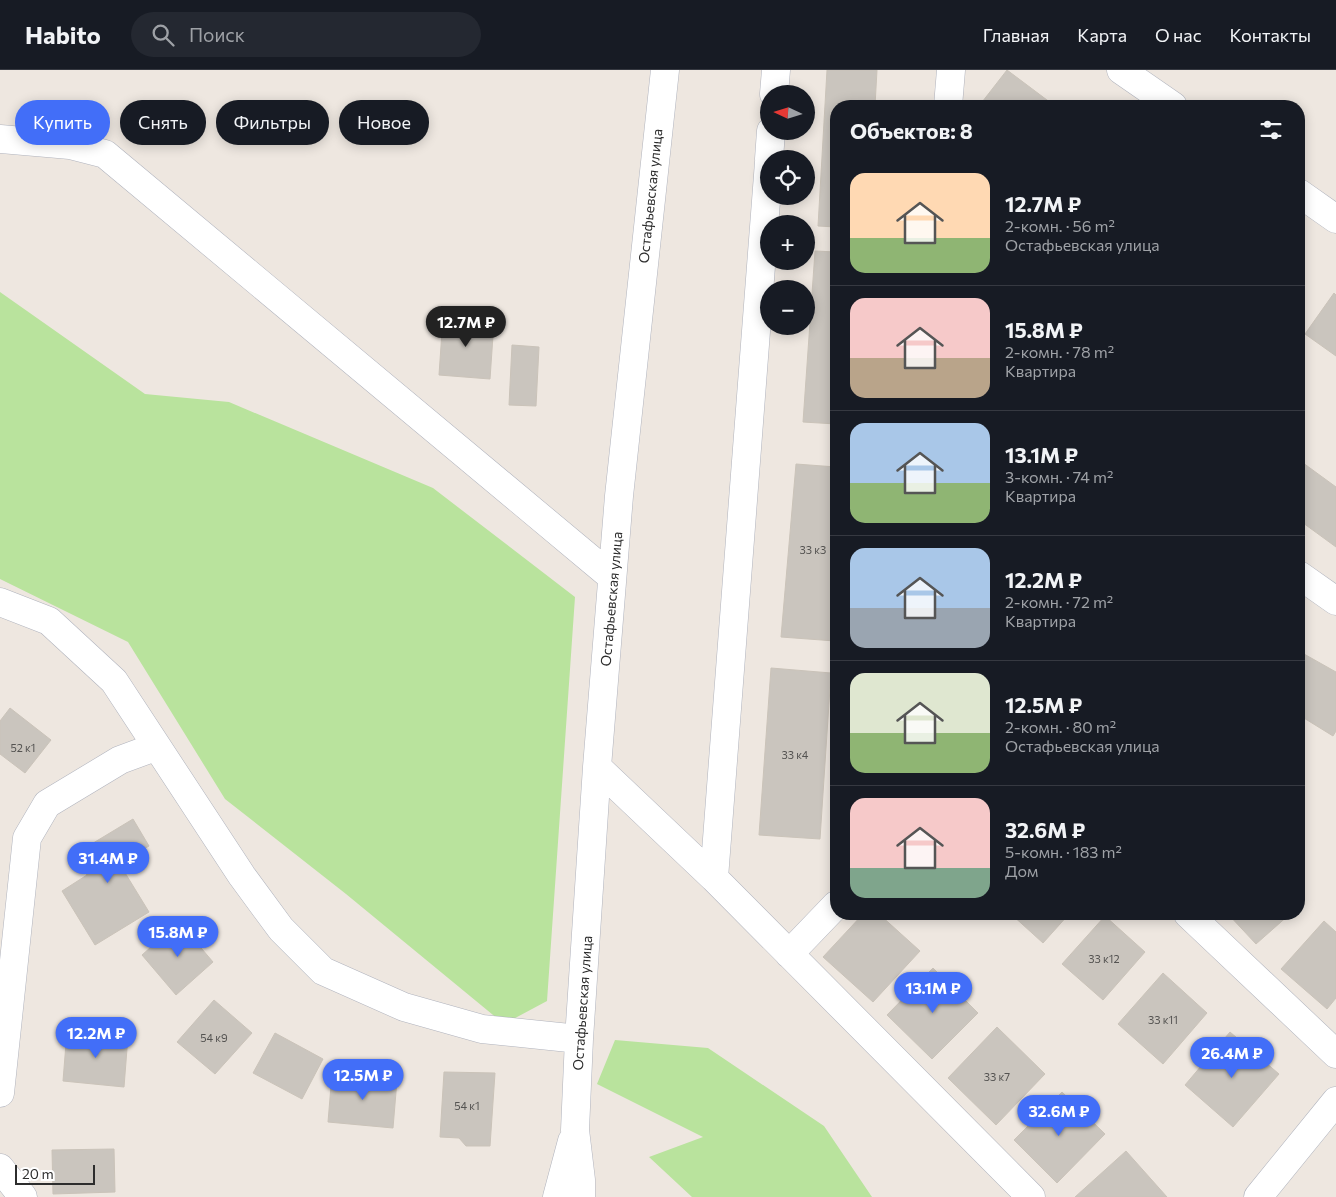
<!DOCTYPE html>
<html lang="ru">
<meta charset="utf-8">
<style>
body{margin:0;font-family:Commissioner,sans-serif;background:#242831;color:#f1f3f6;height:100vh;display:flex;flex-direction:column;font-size:19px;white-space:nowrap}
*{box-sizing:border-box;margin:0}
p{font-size:16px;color:#9ea1a6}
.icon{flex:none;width:28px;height:28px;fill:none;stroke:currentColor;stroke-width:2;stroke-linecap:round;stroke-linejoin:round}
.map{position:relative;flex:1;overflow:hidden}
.sheet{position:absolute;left:830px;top:30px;width:475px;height:820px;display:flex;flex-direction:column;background:#171b24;border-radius:20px;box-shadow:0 2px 12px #0003}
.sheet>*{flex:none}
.top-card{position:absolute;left:15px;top:30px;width:475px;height:45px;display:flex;gap:10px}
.needle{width:32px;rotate:274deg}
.tools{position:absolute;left:760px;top:15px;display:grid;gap:10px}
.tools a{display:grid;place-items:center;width:55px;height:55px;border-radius:50%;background:#171b24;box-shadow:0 2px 12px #0003;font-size:25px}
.scale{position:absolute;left:15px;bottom:12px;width:80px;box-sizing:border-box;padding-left:5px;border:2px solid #2d2d2d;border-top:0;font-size:14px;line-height:18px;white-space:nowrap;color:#2d2d2d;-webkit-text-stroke:4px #fff;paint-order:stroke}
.price{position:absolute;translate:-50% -42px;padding:0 11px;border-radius:18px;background:#426ef8;color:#fff;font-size:16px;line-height:32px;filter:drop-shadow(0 1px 2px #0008)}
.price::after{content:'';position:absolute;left:50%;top:30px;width:15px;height:11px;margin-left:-8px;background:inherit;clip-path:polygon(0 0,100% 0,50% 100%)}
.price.selected{background:#222;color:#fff}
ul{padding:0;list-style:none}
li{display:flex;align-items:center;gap:15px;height:125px;padding:0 20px}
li+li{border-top:1px solid #363941}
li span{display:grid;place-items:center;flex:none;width:140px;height:100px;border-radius:15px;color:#555}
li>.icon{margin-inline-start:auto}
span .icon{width:60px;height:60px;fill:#fffc;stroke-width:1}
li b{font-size:21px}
h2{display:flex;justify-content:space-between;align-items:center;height:60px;padding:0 20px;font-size:21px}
.tag{padding:0 18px;border-radius:22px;background:#171b24;box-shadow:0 2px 12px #0003;font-size:18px;line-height:45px}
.tag.selected{background:#426ef8;color:#fff}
header{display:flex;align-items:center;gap:30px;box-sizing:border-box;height:70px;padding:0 25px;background:#171b24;border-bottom:1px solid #363941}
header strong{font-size:24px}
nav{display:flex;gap:28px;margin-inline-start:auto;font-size:18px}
.search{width:350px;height:45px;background:#242831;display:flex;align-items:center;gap:12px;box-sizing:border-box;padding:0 18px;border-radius:28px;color:#9ea1a6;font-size:19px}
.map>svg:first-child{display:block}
</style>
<header>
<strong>Habito</strong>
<div class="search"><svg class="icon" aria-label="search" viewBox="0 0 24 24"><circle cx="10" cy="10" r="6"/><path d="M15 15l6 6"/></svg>Поиск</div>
<nav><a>Главная</a><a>Карта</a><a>О нас</a><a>Контакты</a></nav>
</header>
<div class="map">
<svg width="1336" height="1127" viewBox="0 0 1336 1127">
<rect width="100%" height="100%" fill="#eee7e0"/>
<path fill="#b9e39d" d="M 0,222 L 145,324 L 229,332 L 433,418 L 575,527 L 547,931 L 504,954 L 346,824 L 225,729 L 128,572 L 0,509 Z
M 615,970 L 708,978 L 824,1056 L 872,1127 L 692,1127 L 649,1087 L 703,1067 L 597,1014 Z"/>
<path fill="#cac5be" stroke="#cac3b9" d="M 827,0 L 877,0 L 875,36 L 836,36 L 836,157 L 818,156 Z
M 1007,0 L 1055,36 L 979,36 Z
M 815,181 L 836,182 L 836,354 L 803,352 Z
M 1334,223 L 1336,225 L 1336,286 L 1305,264 Z
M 443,247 L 494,251 L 490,309 L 439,305 Z
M 512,275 L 539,277 L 536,336 L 509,335 Z
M 1299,390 L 1336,417 L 1336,477 L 1299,450 Z
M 796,394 L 836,397 L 835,571 L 781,567 Z
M 1304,584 L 1336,602 L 1336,661 L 1333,666 L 1299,645 L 1299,593 Z
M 771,598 L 831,603 L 820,769 L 759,765 Z
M 10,638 L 51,670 L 25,703 L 0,684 L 0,651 Z
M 133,749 L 149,776 L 119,793 L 149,842 L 95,875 L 62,821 L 87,805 L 75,784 Z
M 863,844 L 879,844 L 920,881 L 873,932 L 823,887 Z
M 1011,844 L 1069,844 L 1043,873 Z
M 1228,844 L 1290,844 L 1256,874 Z
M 1105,846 L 1145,882 L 1103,930 L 1062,894 Z
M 1324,851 L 1336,862 L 1336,928 L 1327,939 L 1281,899 Z
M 179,852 L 213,892 L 176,925 L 142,885 Z
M 933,898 L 978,943 L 932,989 L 887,945 Z
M 1163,903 L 1207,943 L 1163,994 L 1118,954 Z
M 214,930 L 252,963 L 215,1004 L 177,972 Z
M 997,957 L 1045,1004 L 996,1055 L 948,1008 Z
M 67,961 L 128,966 L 124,1017 L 63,1011 Z
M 1230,962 L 1279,1004 L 1233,1057 L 1185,1015 Z
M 275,963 L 323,989 L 302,1029 L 253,1003 Z
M 444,1002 L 495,1003 L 490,1076 L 466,1076 L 459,1068 L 440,1067 Z
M 332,1004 L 397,1010 L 393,1058 L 328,1052 Z
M 1062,1022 L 1105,1064 L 1057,1113 L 1014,1070 Z
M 114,1079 L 115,1122 L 53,1124 L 52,1080 Z
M 1126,1081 L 1167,1127 L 1075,1127 Z"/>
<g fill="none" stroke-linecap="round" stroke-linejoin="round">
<defs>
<path id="minor" d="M 1121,0 L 1173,36
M 774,24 L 776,0
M 948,36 L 951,0
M 0,69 L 70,75 L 105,84 L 612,507
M 769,89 L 771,61
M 1299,123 L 1336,149
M 1299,505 L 1336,531
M 0,532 L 49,551 L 114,611 L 242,806 L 281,859 L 323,901 L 404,937 L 482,959 L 579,969
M 597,697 L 714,808 L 1031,1127
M 714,808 L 769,92
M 1188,844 L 1336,984
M 789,884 L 836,835
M 0,1023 L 27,768 L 47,734 L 120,690 L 155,677
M 0,1098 L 23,1127
M 557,1127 L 572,1071
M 581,1127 L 581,1110 L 575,1060 L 579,969 L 597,697 L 619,426 L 665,0
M 1258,1127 L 1336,1031"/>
</defs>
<use href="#minor" stroke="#b0b3bd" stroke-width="29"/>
<use href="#minor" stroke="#fff" stroke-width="28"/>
</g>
<g text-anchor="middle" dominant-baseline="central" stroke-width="5" stroke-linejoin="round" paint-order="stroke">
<g font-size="11" fill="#545351">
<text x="813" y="479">33 к3</text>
<text x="23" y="677">52 к1</text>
<text x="795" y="684">33 к4</text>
<text x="1104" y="888">33 к12</text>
<text x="1163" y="949">33 к11</text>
<text x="214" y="967">54 к9</text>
<text x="997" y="1006">33 к7</text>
<text x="467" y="1035">54 к1</text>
</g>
<g font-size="14" fill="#2d2d2d" stroke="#fff">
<text transform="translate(650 126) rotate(-84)">Остафьевская улица</text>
<text transform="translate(611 529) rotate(-85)">Остафьевская улица</text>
<text transform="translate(582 933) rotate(-86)">Остафьевская улица</text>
</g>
</g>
</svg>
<div class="tools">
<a><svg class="needle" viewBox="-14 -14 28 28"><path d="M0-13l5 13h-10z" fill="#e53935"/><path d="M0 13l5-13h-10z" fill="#9ea1a6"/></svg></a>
<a><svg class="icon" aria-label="locate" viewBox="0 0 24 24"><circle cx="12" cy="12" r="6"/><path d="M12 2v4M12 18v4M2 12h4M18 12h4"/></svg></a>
<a>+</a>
<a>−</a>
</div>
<div class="scale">20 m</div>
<b class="price selected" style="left:466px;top:278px">12.7M ₽</b>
<b class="price" style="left:108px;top:814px">31.4M ₽</b>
<b class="price" style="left:178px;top:888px">15.8M ₽</b>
<b class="price" style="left:933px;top:944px">13.1M ₽</b>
<b class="price" style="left:96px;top:989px">12.2M ₽</b>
<b class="price" style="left:1232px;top:1009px">26.4M ₽</b>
<b class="price" style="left:363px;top:1031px">12.5M ₽</b>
<b class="price" style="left:1059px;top:1067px">32.6M ₽</b>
<div class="top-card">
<a class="tag selected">Купить</a>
<a class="tag">Снять</a>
<a class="tag">Фильтры</a>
<a class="tag">Новое</a>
</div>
<section class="sheet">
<h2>Объектов: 8<svg class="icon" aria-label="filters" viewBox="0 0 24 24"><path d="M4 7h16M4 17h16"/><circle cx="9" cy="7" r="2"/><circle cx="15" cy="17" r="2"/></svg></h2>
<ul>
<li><span style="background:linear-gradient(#ffd9b3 65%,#8fb573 0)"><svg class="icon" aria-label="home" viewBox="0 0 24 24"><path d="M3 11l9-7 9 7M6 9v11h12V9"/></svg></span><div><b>12.7M ₽</b><p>2-комн. · 56 m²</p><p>Остафьевская улица</p></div></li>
<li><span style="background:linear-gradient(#f6c9c9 60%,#b9a48a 0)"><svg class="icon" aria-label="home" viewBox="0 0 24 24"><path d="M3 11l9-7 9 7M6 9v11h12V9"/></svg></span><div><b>15.8M ₽</b><p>2-комн. · 78 m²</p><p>Квартира</p></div></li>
<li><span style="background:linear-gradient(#a9c7e8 60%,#8fb573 0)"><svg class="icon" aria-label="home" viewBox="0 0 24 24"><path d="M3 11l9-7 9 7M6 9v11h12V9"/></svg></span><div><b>13.1M ₽</b><p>3-комн. · 74 m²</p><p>Квартира</p></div></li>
<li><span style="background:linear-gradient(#a9c7e8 60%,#9aa5b1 0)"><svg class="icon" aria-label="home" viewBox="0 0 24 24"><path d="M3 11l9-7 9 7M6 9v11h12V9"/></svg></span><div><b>12.2M ₽</b><p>2-комн. · 72 m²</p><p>Квартира</p></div></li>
<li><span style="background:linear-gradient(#dfe7d0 60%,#8fb573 0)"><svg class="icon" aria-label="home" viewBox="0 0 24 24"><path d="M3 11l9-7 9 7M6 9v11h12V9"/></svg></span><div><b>12.5M ₽</b><p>2-комн. · 80 m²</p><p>Остафьевская улица</p></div></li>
<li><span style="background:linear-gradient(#f6c9c9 70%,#7fa58c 0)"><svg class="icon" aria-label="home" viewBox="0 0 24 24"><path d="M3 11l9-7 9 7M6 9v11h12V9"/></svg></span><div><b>32.6M ₽</b><p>5-комн. · 183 m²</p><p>Дом</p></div></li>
</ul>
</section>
</div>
